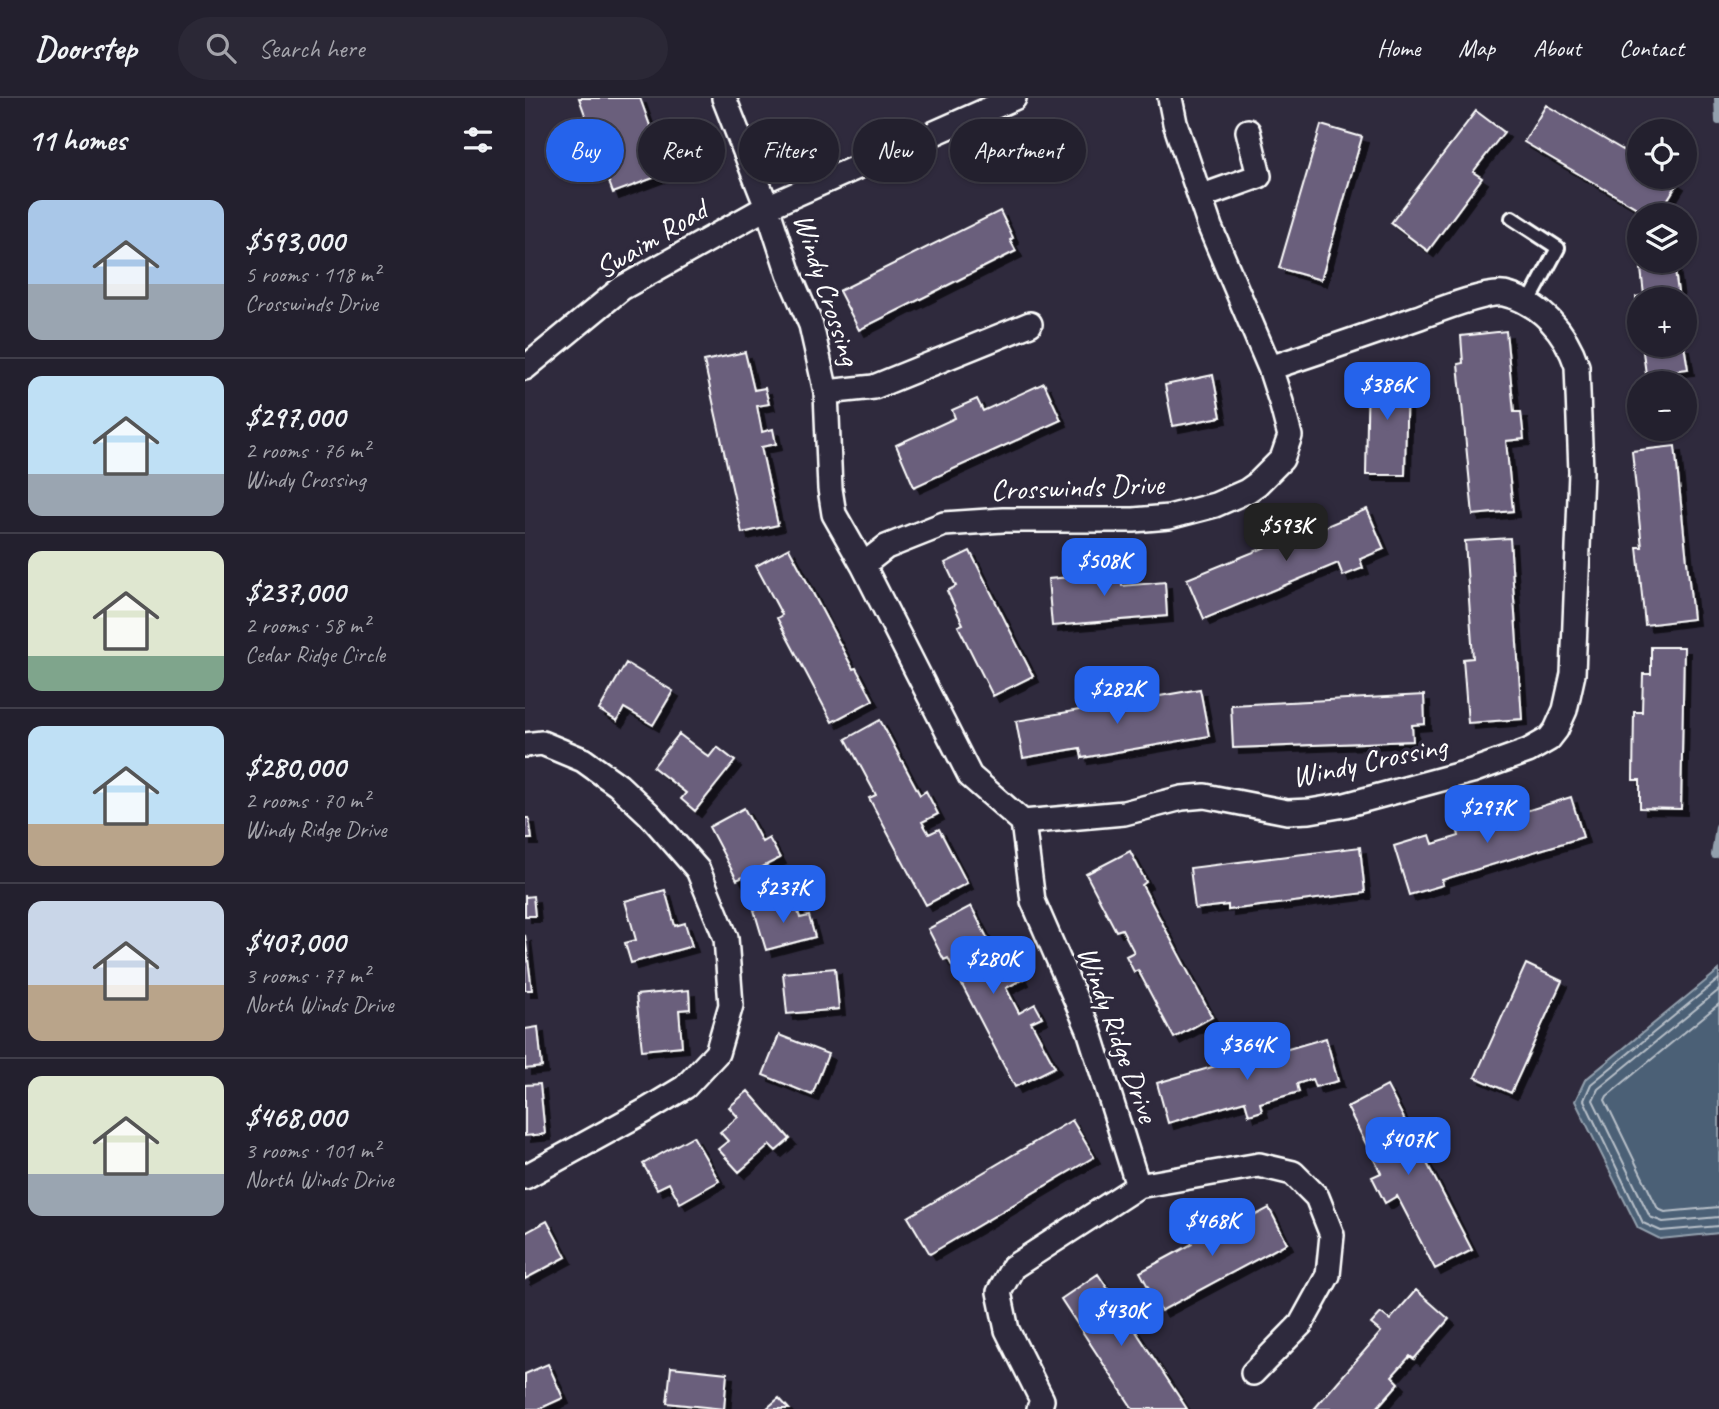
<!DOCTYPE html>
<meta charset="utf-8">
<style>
body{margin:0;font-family:Caveat,sans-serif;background:#2b2836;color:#f1f3f6;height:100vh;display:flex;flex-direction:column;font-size:26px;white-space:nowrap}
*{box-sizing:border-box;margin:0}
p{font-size:23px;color:#a3a3aa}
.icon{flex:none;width:38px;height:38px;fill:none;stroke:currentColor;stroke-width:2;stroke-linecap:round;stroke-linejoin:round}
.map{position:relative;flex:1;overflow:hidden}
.side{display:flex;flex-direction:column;background:#23202e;width:525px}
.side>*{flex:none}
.banner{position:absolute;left:21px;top:21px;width:665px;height:63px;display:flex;gap:14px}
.buttons{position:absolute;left:1102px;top:21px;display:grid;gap:14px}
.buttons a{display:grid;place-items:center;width:70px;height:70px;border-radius:50%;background:#23202e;box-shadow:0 2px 5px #0004,0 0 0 2px #403e4a;font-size:35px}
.price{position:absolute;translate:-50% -60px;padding:0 16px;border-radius:14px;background:#2563eb;color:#fff;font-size:23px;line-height:46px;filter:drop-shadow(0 2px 4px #0008)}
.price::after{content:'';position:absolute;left:50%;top:42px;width:21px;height:16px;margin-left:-10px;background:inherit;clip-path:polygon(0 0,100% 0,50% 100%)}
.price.active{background:#222;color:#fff}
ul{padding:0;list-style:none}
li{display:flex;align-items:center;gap:21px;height:175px;padding:0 28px}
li+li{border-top:2px solid #403e4a}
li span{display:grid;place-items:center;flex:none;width:196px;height:140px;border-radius:14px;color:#555}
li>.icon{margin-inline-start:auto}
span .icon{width:84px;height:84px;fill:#fffc;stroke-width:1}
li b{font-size:30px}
h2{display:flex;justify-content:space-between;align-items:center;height:84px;padding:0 28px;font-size:30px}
.tag{padding:0 24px;border-radius:32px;background:#23202e;box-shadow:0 2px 5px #0004,0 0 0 2px #403e4a;font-size:24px;line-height:63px}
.tag.active{background:#2563eb;color:#fff}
header{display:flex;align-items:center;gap:42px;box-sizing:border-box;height:98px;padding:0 35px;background:#23202e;border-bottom:2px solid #403e4a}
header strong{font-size:33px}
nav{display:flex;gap:38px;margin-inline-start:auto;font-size:24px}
.search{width:490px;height:63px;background:#2b2836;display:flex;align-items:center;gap:18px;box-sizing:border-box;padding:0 24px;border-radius:38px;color:#a3a3aa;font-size:26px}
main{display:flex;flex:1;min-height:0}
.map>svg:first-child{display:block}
</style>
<header>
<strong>Doorstep</strong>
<div class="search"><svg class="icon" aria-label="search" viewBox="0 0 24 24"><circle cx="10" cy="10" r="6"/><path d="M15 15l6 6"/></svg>Search here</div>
<nav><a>Home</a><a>Map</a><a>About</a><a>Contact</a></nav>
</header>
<main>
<section class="side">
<h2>11 homes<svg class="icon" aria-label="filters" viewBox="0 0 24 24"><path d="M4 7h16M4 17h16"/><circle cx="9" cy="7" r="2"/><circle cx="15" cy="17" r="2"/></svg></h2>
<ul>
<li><span style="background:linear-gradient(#a9c7e8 60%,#9aa5b1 0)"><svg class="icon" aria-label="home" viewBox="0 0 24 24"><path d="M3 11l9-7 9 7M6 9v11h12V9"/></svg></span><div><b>$593,000</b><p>5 rooms · 118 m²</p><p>Crosswinds Drive</p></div></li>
<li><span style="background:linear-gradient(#bfe0f5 70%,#9aa5b1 0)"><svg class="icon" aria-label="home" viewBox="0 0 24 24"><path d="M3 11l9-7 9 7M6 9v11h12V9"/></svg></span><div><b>$297,000</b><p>2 rooms · 76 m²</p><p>Windy Crossing</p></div></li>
<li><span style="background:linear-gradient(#dfe7d0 75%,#7fa58c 0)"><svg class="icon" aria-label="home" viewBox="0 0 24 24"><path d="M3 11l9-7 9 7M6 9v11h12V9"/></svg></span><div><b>$237,000</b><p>2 rooms · 58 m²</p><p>Cedar Ridge Circle</p></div></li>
<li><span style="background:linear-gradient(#bfe0f5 70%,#b9a48a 0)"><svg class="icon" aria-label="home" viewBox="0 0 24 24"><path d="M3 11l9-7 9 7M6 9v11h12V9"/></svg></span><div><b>$280,000</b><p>2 rooms · 70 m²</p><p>Windy Ridge Drive</p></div></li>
<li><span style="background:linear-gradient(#c9d6e8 60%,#b9a48a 0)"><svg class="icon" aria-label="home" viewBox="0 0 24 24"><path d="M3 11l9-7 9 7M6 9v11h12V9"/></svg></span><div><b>$407,000</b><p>3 rooms · 77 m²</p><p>North Winds Drive</p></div></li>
<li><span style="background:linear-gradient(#dfe7d0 70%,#9aa5b1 0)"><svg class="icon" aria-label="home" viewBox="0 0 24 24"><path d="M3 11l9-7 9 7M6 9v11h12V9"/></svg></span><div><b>$468,000</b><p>3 rooms · 101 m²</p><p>North Winds Drive</p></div></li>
</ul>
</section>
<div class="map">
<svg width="1194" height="1311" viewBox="0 0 1194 1311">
<defs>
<filter id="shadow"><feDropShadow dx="6" dy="6" stdDeviation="0" flood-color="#0009"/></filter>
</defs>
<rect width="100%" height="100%" fill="#2f2a3d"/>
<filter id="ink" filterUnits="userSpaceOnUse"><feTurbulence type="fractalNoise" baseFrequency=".0143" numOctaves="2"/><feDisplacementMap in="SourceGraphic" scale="14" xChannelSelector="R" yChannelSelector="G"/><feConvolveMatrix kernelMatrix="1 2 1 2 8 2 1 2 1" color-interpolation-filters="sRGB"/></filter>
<g filter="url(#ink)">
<path fill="#4b6076" stroke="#93a0ad" stroke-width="2" d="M 1194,872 L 1194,1135 L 1135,1141 L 1113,1130 L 1050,1003 L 1060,982 Z"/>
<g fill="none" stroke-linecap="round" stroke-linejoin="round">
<path stroke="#b7bfc8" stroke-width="2" d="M 1194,881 L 1066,986 L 1059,1002 L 1118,1125 L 1136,1133 L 1194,1128
M 1194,892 L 1073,991 L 1068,1002 L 1125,1119 L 1138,1124 L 1194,1119
M 1194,906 L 1082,998 L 1080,1002 L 1133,1111 L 1140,1114 L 1194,1109"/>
<path stroke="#93a0ad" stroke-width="8" d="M 1193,0 L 1194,23
M 1190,757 L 1194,729"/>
</g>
<path fill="#6b5e7b" stroke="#fff" stroke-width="2" filter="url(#shadow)" d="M 54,0 L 115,0 L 142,75 L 88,95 Z
M 1021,7 L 1115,62 L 1115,79 L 1143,79 L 1153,85 L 1133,117 L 1124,117 L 999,44 Z
M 951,13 L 979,34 L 948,74 L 957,80 L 903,153 L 866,125 Z
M 796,27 L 837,39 L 796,182 L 754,170 Z
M 475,113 L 488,140 L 485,142 L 491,153 L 334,232 L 314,193 Z
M 1149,166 L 1154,201 L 1115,201 L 1115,225 L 1111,199 L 1119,197 L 1116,171 Z
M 981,233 L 989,314 L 996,314 L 999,341 L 981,343 L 988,413 L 948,417 L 933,266 L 938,265 L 936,238 Z
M 1117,247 L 1159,247 L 1163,271 L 1121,276 Z
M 220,254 L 229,292 L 240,290 L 244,306 L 232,308 L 237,334 L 248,331 L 251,346 L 236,349 L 253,427 L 217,435 L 179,263 Z
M 843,271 L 882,271 L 880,377 L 841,377 Z
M 688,277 L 696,319 L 648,328 L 640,287 Z
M 519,285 L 536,322 L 389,389 L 371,347 L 430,320 L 427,312 L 452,301 L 458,313 Z
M 1150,348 L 1168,521 L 1120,527 L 1112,449 L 1117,449 L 1107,353 Z
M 842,411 L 859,451 L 835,461 L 838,470 L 818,478 L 813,465 L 679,521 L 662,481 L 751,445 L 746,435 L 760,429 L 766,443 Z
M 985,440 L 997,621 L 943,625 L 938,561 L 948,560 L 940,443 Z
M 264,450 L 328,571 L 331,570 L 348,602 L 307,624 L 252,520 L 257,517 L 231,468 Z
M 445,453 L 508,578 L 468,598 L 433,528 L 438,526 L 422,493 L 431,488 L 420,465 Z
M 595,465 L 597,488 L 640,484 L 642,518 L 527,528 L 523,481 L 569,477 L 568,467 Z
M 1126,549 L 1159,549 L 1156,711 L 1115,710 L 1115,682 L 1108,682 L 1109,614 L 1117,614 L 1118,576 L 1126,576 Z
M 101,565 L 148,593 L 128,627 L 99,610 L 92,623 L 74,612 Z
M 675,591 L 684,638 L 557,660 L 555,650 L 498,660 L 491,623 Z
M 899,597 L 900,626 L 887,627 L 888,643 L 708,650 L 706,607 Z
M 355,622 L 395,697 L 401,693 L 413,716 L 397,724 L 404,736 L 414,731 L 442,785 L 401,807 L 344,700 L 351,697 L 321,641 Z
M 154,636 L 184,659 L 192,649 L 210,663 L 170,713 L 156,701 L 161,695 L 128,669 Z
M 1046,699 L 1058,739 L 917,782 L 918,787 L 884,797 L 869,748 L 905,737 L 908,746 L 934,738 L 933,734 Z
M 219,710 L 237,744 L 244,740 L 255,760 L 212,782 L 184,729 Z
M 0,720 L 4,720 L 7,741 L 0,741 Z
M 835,749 L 840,795 L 703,812 L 703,807 L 670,811 L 665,770 Z
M 605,753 L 621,784 L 617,787 L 687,919 L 649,940 L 613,872 L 609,874 L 601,858 L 609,854 L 597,831 L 591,833 L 561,776 Z
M 140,792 L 150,828 L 160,825 L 167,848 L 106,865 L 100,845 L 111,842 L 100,803 Z
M 0,797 L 0,799 L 8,798 L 10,818 L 0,818 Z
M 269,800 L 275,820 L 284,818 L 290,839 L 241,852 L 229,812 Z
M 446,808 L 480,875 L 492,870 L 498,881 L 481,890 L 494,915 L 510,906 L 517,919 L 506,924 L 530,969 L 490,989 L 423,860 L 419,862 L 403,831 Z
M 0,837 L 7,892 L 0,892 Z
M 1001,866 L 1037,883 L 986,995 L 950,979 Z
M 310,870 L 314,911 L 262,916 L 258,875 Z
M 164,892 L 165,911 L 154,912 L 157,948 L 117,952 L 111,897 Z
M 13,929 L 17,969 L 0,971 L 0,931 Z
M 254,937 L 303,956 L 287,997 L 238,977 Z
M 801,940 L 813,983 L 790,989 L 787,981 L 772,986 L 774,994 L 735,1005 L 737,1013 L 724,1017 L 720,1003 L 643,1025 L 632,985 L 722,959 L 724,966 L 751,958 L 749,955 Z
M 15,986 L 20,1036 L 0,1038 L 0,987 Z
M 862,988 L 947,1152 L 910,1171 L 872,1098 L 860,1105 L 847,1079 L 856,1075 L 822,1009 Z
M 223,993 L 265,1041 L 251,1053 L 245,1047 L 214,1074 L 193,1051 L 203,1043 L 195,1034 L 213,1019 L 204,1009 Z
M 547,1022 L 569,1059 L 405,1156 L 383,1119 Z
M 168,1038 L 194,1083 L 155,1105 L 144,1085 L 132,1091 L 118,1066 Z
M 744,1110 L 762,1145 L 636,1213 L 615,1174 L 667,1146 L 662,1137 L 688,1123 L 695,1136 Z
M 22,1123 L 41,1159 L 0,1181 L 0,1135 Z
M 573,1176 L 662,1311 L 608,1311 L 536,1201 Z
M 891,1192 L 924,1221 L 889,1261 L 885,1258 L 867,1278 L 874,1285 L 851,1311 L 789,1311 L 856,1234 L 846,1226 L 856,1215 L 865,1222 Z
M 23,1266 L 38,1300 L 14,1311 L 0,1311 L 0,1276 Z
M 146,1269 L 202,1275 L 199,1311 L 142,1305 Z
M 254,1300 L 264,1311 L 241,1311 Z"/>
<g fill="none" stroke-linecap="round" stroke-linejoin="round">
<defs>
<path id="service" d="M 987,120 L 1033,150 L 1003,206"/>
<path id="minor" d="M 199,0 L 242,109 L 264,176 L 286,227 L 301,294 L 305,391 L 309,416 L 338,467 L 445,678 L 498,724 L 599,715 L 657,700 L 680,698 L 762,714 L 785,713 L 820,707 L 947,673 L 1003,653 L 1024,641 L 1031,632 L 1040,612 L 1048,576 L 1056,374 L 1052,268 C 1041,234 1015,204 979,196 C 961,193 911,213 892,220 C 843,237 794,254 745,270
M 675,99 L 734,78 L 723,33
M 0,270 L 97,190 L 242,109 L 489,0
M 301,294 L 349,289 L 505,226
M 338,467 L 361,449 L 419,426 L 478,422 L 609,422 L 644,419 L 690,407 L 722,393 L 732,386 L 757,361 L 765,338 L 756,304 L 745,270 L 685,129 L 650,25 L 645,0
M 0,647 L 17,645 L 58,662 L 93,687 L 124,716 L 173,772 L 201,840 L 206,907 L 192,955 L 160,989 L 120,1013 L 0,1079
M 498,724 L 508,803 L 564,932 L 613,1088
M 514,1311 L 517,1302 L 482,1232 L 474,1194 L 488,1169 L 613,1088 L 734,1067 L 768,1075 L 792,1099 L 807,1137 L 803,1177 L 776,1226 L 728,1275"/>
</defs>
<use href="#service" stroke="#fff" stroke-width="18"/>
<use href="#minor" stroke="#fff" stroke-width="28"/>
<use href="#service" stroke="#2f2a3d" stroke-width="12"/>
<use href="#minor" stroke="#2f2a3d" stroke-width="23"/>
</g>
</g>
<g text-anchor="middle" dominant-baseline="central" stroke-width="7" stroke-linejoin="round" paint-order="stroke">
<g font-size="30" fill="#fff" stroke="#2f2a3d">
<text transform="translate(126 141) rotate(-31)">Swaim Road</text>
<text transform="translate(302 191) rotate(72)">Windy Crossing</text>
<text transform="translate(552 389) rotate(-2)">Crosswinds Drive</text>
<text transform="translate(844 663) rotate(-12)">Windy Crossing</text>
<text transform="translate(593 936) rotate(70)">Windy Ridge Drive</text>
</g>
</g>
</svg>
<div class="buttons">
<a><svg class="icon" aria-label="locate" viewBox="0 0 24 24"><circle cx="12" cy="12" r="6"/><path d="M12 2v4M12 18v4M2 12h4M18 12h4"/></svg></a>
<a><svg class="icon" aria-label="layers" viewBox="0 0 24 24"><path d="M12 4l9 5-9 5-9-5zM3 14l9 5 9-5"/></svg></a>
<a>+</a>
<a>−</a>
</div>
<b class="price" style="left:862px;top:324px">$386K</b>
<b class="price active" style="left:761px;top:465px">$593K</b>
<b class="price" style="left:579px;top:500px">$508K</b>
<b class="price" style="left:592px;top:628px">$282K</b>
<b class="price" style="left:962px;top:747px">$297K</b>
<b class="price" style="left:258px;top:827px">$237K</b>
<b class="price" style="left:468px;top:898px">$280K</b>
<b class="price" style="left:722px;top:984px">$364K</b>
<b class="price" style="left:883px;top:1079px">$407K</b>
<b class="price" style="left:687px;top:1160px">$468K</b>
<b class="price" style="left:596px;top:1250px">$430K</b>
<div class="banner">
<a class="tag active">Buy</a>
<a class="tag">Rent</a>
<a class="tag">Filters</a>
<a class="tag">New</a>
<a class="tag">Apartment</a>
</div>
</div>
</main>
